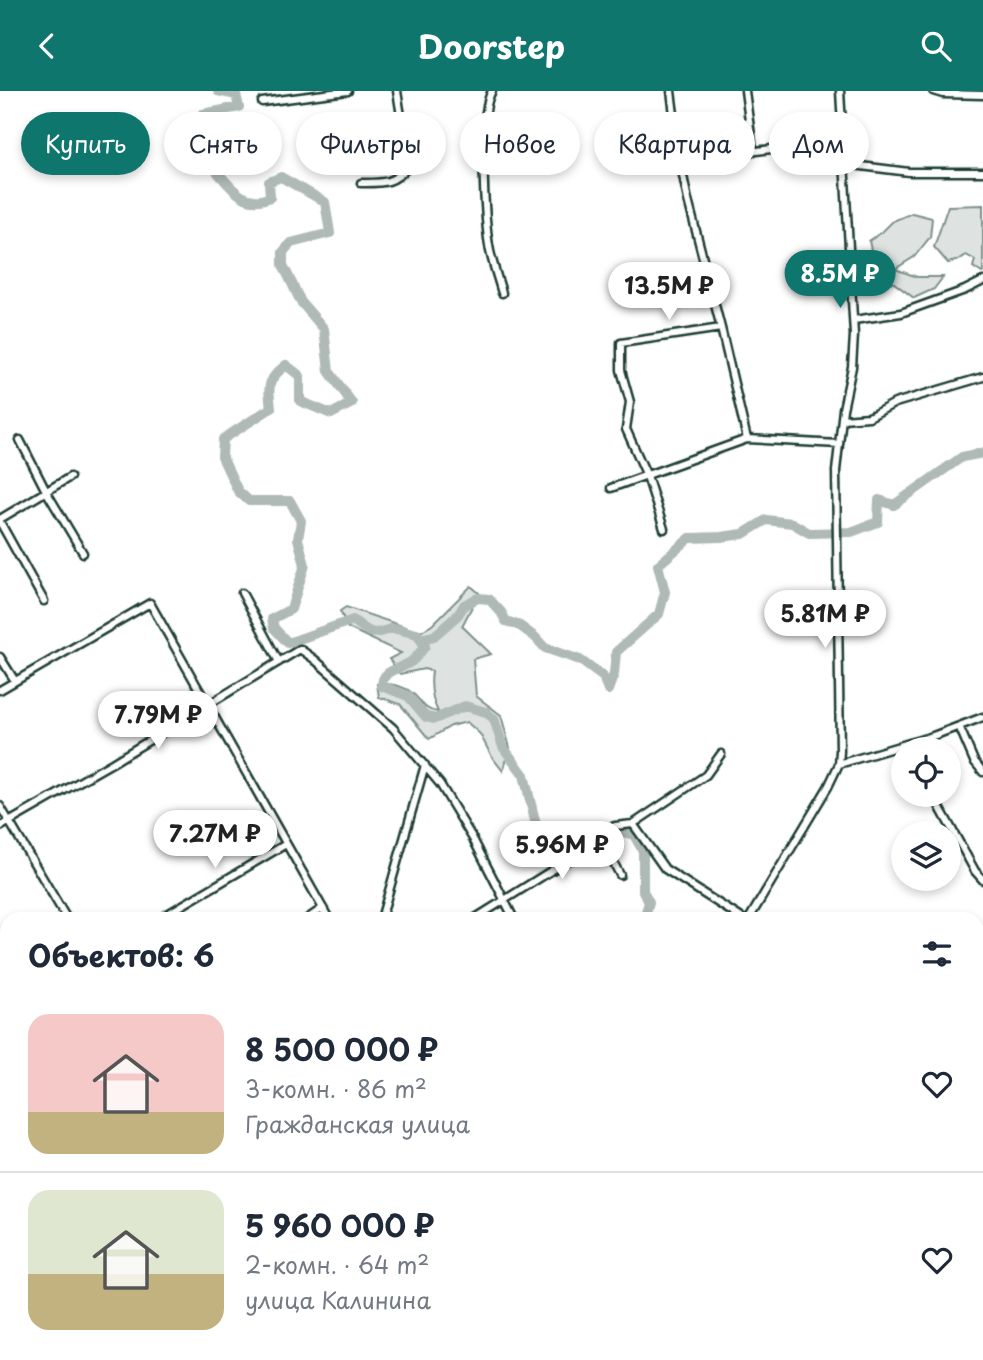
<!DOCTYPE html>
<html lang="ru">
<meta charset="utf-8">
<style>
body{margin:0;font-family:"Playpen Sans",sans-serif;background:#f6f6f7;color:#1f2937;height:100vh;display:flex;flex-direction:column;font-size:26px;white-space:nowrap}
*{box-sizing:border-box;margin:0}
p{font-size:23px;color:#747a83}
.icon{flex:none;width:38px;height:38px;fill:none;stroke:currentColor;stroke-width:2;stroke-linecap:round;stroke-linejoin:round}
.map{position:relative;flex:1;overflow:hidden}
.sheet{position:absolute;left:0px;top:821px;width:984px;height:450px;display:flex;flex-direction:column;background:#fff;border-radius:21px 21px 0 0;box-shadow:0 4px 10px #0003}
.sheet>*{flex:none}
.top-card{position:absolute;left:21px;top:21px;width:942px;height:63px;display:flex;gap:14px}
.tools{position:absolute;left:891px;top:646px;display:grid;gap:14px}
.tools a{display:grid;place-items:center;width:70px;height:70px;border-radius:50%;background:#fff;box-shadow:0 4px 10px #0003;font-size:35px}
.price{position:absolute;translate:-50% -60px;padding:0 16px;border-radius:24px;background:#fff;color:#222;font-size:23px;line-height:46px;filter:drop-shadow(0 2px 4px #0008)}
.price::after{content:'';position:absolute;left:50%;top:42px;width:21px;height:16px;margin-left:-10px;background:inherit;clip-path:polygon(0 0,100% 0,50% 100%)}
.price.on{background:#0f766e;color:#fff}
ul{padding:0;list-style:none}
li{display:flex;align-items:center;gap:21px;height:175px;padding:0 28px}
li+li{border-top:2px solid #e0e1e3}
li span{display:grid;place-items:center;flex:none;width:196px;height:140px;border-radius:21px;color:#555}
li>.icon{margin-inline-start:auto}
span .icon{width:84px;height:84px;fill:#fffc;stroke-width:1}
li b{font-size:30px}
h2{display:flex;justify-content:space-between;align-items:center;height:84px;padding:0 28px;font-size:30px}
.tag{padding:0 24px;border-radius:32px;background:#fff;box-shadow:0 4px 10px #0003;font-size:24px;line-height:63px}
.tag.on{background:#0f766e;color:#fff}
header{display:flex;justify-content:space-between;align-items:center;height:91px;padding:0 28px;background:#0f766e;color:#fff;font-size:32px;font-weight:700}
.map>svg:first-child{display:block}
</style>
<header><svg class="icon" aria-label="back" viewBox="0 0 24 24"><path d="M15 5l-7 7 7 7"/></svg>Doorstep<svg class="icon" aria-label="search" viewBox="0 0 24 24"><circle cx="10" cy="10" r="6"/><path d="M15 15l6 6"/></svg></header>
<div class="map">
<svg width="983" height="1269" viewBox="0 0 983 1269">
<rect width="100%" height="100%" fill="#fff"/>
<filter id="ink" filterUnits="userSpaceOnUse"><feTurbulence type="fractalNoise" baseFrequency=".0143" numOctaves="2"/><feDisplacementMap in="SourceGraphic" scale="14" xChannelSelector="R" yChannelSelector="G"/><feConvolveMatrix kernelMatrix="1 2 1 2 8 2 1 2 1" color-interpolation-filters="sRGB"/></filter>
<g filter="url(#ink)">
<path fill="#dee3e2" stroke="#7e908b" stroke-width="2" d="M 983,114 L 983,181 L 982,182 L 973,176 L 975,169 L 966,164 L 959,169 L 948,172 L 934,156 L 948,115 Z
M 912,122 L 932,127 L 930,146 L 914,166 L 895,178 L 917,186 L 943,186 L 934,198 L 914,207 L 894,192 L 869,189 L 872,182 L 880,175 L 871,159 L 869,150 L 882,141 L 893,130 Z
M 471,495 L 479,502 L 462,535 L 491,563 L 473,568 L 476,605 L 501,624 L 510,657 L 503,680 L 492,666 L 480,643 L 467,631 L 451,635 L 429,648 L 400,613 L 379,606 L 377,593 C 387,592 402,594 411,601 C 422,609 422,619 438,621 C 431,607 430,595 432,580 L 424,578 L 400,583 L 389,568 L 401,562 L 348,537 L 340,520 L 346,516 L 420,541 L 432,534 Z"/>
<g fill="none" stroke-linecap="round" stroke-linejoin="round">
<path stroke="#afbab7" stroke-width="10" d="M 218,0 L 236,4 L 239,16 L 203,23 L 218,53 L 214,77 C 230,95 244,118 270,106 L 269,91 L 281,86 L 325,111 L 330,142 L 291,152 L 283,161 L 283,174 L 301,211 L 324,238 L 329,280 L 352,312 L 331,323 L 300,310 L 300,285 L 286,274 C 267,289 268,294 271,317 L 223,348 L 222,366 L 238,400 L 249,410 L 290,410 L 301,430 L 298,448 L 305,474 L 291,518 L 272,528 L 274,537 L 288,552 L 353,529 C 370,542 371,546 392,537 L 417,543 L 425,555 C 421,560 417,566 412,570 C 401,579 382,577 382,595 L 408,605 L 426,626 L 435,628 L 465,615 L 486,621 L 494,628 L 503,656 L 524,684 L 537,738 L 555,755 L 572,756 L 619,740 L 634,744 L 643,760 L 643,800 L 649,811 L 644,828
M 420,548 L 434,545 L 458,524 L 464,514 L 478,507 L 489,508 L 501,521 L 506,530 L 520,535 L 535,546 L 545,557 L 580,569 L 603,586 L 608,599 L 614,583 L 616,561 L 659,523 L 665,501 L 658,474 L 690,447 L 721,446 L 743,443 L 766,429 L 792,432 L 809,442 L 851,441 L 878,431 L 879,409 L 894,414 L 962,366 L 983,362"/>
<defs>
<path id="minor" d="M 492,0 C 478,22 484,132 490,160 C 493,174 498,188 502,202
M 671,0 L 680,70 L 688,109 L 721,237 L 747,348
M 745,0 L 753,59
M 933,0 L 943,3 L 983,4
M 262,11 L 348,0
M 680,70 L 779,57 L 844,53
M 845,73 L 909,81 L 983,81
M 361,92 C 384,92 393,93 409,75 L 397,0
M 854,229 L 901,222 L 965,199 L 983,190
M 842,328 L 869,326 L 895,312 L 983,286
M 20,349 L 46,400 L 83,462
M 611,397 L 747,348 L 839,353
M 0,428 L 70,386
M 0,431 L 44,510
M 664,438 L 647,385 L 626,338 L 630,311 L 621,279 L 621,252 L 721,237
M 242,502 L 279,571
M 0,566 L 15,590
M 0,599 L 150,512 L 329,828
M 959,635 L 974,670 L 983,681
M 839,673 L 933,645 L 983,626
M 933,704 L 975,780 L 983,789
M 0,715 L 67,828
M 633,733 L 665,778 L 743,828
M 0,736 L 112,672 L 300,558 L 314,568 L 393,637 L 440,693 L 473,748 L 514,828
M 573,749 L 615,735 L 633,733 L 706,684 L 721,663
M 159,828 L 286,753
M 307,828 L 323,817
M 381,828 L 425,674
M 474,828 L 573,766 L 594,761 L 610,765 L 620,784
M 749,828 L 828,696 L 839,673 L 840,660 L 836,380 L 843,318 L 852,276 L 854,244 L 840,0
M 976,889 L 983,875
M 0,924 L 7,919
M 0,1105 L 7,1101
M 0,1136 L 7,1138
M 0,1180 L 7,1192
M 49,1264 L 52,1269
M 227,1264 L 230,1269
M 311,1264 L 314,1269
M 516,1264 L 537,1269
M 603,1264 L 613,1264
M 176,1269 L 186,1264
M 570,1269 L 576,1264
M 617,1269 L 621,1264
M 927,1269 L 937,1264"/>
<path id="major" d="M 976,1052 L 983,1049
M 756,1264 L 759,1269"/>
</defs>
<use href="#minor" stroke="#1f3d34" stroke-width="11"/>
<use href="#major" stroke="#1f3d34" stroke-width="13"/>
<use href="#minor" stroke="#fff" stroke-width="6"/>
<use href="#major" stroke="#fff" stroke-width="8"/>
</g>
</g>
</svg>
<div class="tools">
<a><svg class="icon" aria-label="locate" viewBox="0 0 24 24"><circle cx="12" cy="12" r="6"/><path d="M12 2v4M12 18v4M2 12h4M18 12h4"/></svg></a>
<a><svg class="icon" aria-label="layers" viewBox="0 0 24 24"><path d="M12 4l9 5-9 5-9-5zM3 14l9 5 9-5"/></svg></a>
</div>
<b class="price on" style="left:840px;top:219px">8.5M ₽</b>
<b class="price" style="left:669px;top:231px">13.5M ₽</b>
<b class="price" style="left:825px;top:559px">5.81M ₽</b>
<b class="price" style="left:158px;top:660px">7.79M ₽</b>
<b class="price" style="left:215px;top:779px">7.27M ₽</b>
<b class="price" style="left:562px;top:790px">5.96M ₽</b>
<div class="top-card">
<a class="tag on">Купить</a>
<a class="tag">Снять</a>
<a class="tag">Фильтры</a>
<a class="tag">Новое</a>
<a class="tag">Квартира</a>
<a class="tag">Дом</a>
</div>
<section class="sheet">
<h2>Объектов: 6<svg class="icon" aria-label="filters" viewBox="0 0 24 24"><path d="M4 7h16M4 17h16"/><circle cx="9" cy="7" r="2"/><circle cx="15" cy="17" r="2"/></svg></h2>
<ul>
<li><span style="background:linear-gradient(#f6c9c9 70%,#c2b280 0)"><svg class="icon" aria-label="home" viewBox="0 0 24 24"><path d="M3 11l9-7 9 7M6 9v11h12V9"/></svg></span><div><b>8 500 000 ₽</b><p>3-комн. · 86 m²</p><p>Гражданская улица</p></div><svg class="icon" aria-label="heart" viewBox="0 0 24 24"><path d="M12 20l-8-8c-3-5 5-10 8-4 3-6 11-1 8 4z"/></svg></li>
<li><span style="background:linear-gradient(#dfe7d0 60%,#c2b280 0)"><svg class="icon" aria-label="home" viewBox="0 0 24 24"><path d="M3 11l9-7 9 7M6 9v11h12V9"/></svg></span><div><b>5 960 000 ₽</b><p>2-комн. · 64 m²</p><p>улица Калинина</p></div><svg class="icon" aria-label="heart" viewBox="0 0 24 24"><path d="M12 20l-8-8c-3-5 5-10 8-4 3-6 11-1 8 4z"/></svg></li>
</ul>
</section>
</div>
